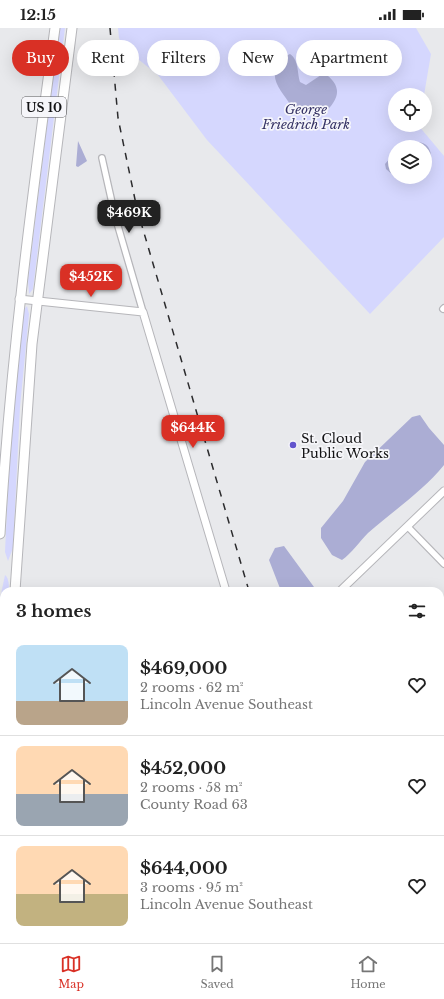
<!DOCTYPE html>
<meta charset="utf-8">
<style>
body{margin:0;font-family:"Libre Baskerville",serif;background:#f6f6f6;color:#222;height:100vh;display:flex;flex-direction:column;font-size:15px;white-space:nowrap}
*{box-sizing:border-box;margin:0}
p{font-size:13px;color:#767676}
.icon{flex:none;width:22px;height:22px;fill:none;stroke:currentColor;stroke-width:2;stroke-linecap:round;stroke-linejoin:round}
.map{position:relative;flex:1;overflow:hidden}
.drawer{position:absolute;left:0px;top:559px;width:444px;height:356px;display:flex;flex-direction:column;background:#fff;border-radius:12px 12px 0 0;box-shadow:0 4px 16px #0002}
.drawer>*{flex:none}
.banner{position:absolute;left:12px;top:12px;width:420px;height:36px;display:flex;gap:8px}
.buttons{position:absolute;left:388px;top:60px;display:grid;gap:8px}
.buttons a{display:grid;place-items:center;width:44px;height:44px;border-radius:50%;background:#fff;box-shadow:0 4px 16px #0002;font-size:20px}
.price{position:absolute;translate:-50% -34px;padding:0 9px;border-radius:8px;background:#d93025;color:#fff;font-size:13px;line-height:26px;filter:drop-shadow(0 1px 2px #0008)}
.price::after{content:'';position:absolute;left:50%;top:24px;width:12px;height:9px;margin-left:-6px;background:inherit;clip-path:polygon(0 0,100% 0,50% 100%)}
.price.on{background:#222;color:#fff}
ul{padding:0;list-style:none}
li{display:flex;align-items:center;gap:12px;height:100px;padding:0 16px}
li+li{border-top:1px solid #e0e0e0}
li span{display:grid;place-items:center;flex:none;width:112px;height:80px;border-radius:8px;color:#555}
li>.icon{margin-inline-start:auto}
span .icon{width:48px;height:48px;fill:#fffc;stroke-width:1}
li b{font-size:17px}
h2{display:flex;justify-content:space-between;align-items:center;height:48px;padding:0 16px;font-size:17px}
.pill{padding:0 14px;border-radius:18px;background:#fff;box-shadow:0 4px 16px #0002;font-size:14px;line-height:36px}
.pill.on{background:#d93025;color:#fff}
.status{display:flex;justify-content:space-between;align-items:center;height:28px;padding:0 20px;background:#fff;direction:ltr}
.status svg{height:11px;fill:currentColor}
.tabs{display:flex;justify-content:space-around;align-items:center;height:56px;border-top:1px solid #e0e0e0;background:#fff;font-size:11px;color:#767676}
.tabs a{display:grid;justify-items:center;gap:2px}
.tabs .on{color:#d93025}
.map>svg:first-child{display:block}
</style>
<div class="status"><b>12:15</b><svg viewBox="0 0 49 12"><path d="M0 12V9h3v3zM5 12V6h3v6zM10 12V3h3v9zM15 12V0h3v12zM26 1h20v11H26zM47 4h2v5h-2z"/></svg></div>
<div class="map">
<svg width="444" height="915" viewBox="0 0 444 915">
<rect width="100%" height="100%" fill="#e8e9ec"/>
<path fill="#d5d7fe" fill-rule="evenodd" d="M 59,0 L 65,0 L 33,261 L 29,266 L 28,252 Z
M 118,0 L 416,0 L 431,26 L 424,67 L 395,67 L 395,97 L 418,97 L 444,128 L 444,209 L 370,286 L 207,112 L 158,47 L 124,20 L 119,10 ZM 395,119 L 425,119 L 425,149 L 395,149 Z
M 27,278 L 29,286 L 20,379 L 13,520 L 8,533 L 5,524 L 12,380 L 23,283 Z
M 5,547 C 9,550 9,558 9,563 L 4,563 L 4,632 L 0,724 L 0,571 Z"/>
<path fill="#abadd4" d="M 290,26 C 299,32 297,45 300,54 L 306,57 L 324,45 C 343,58 340,71 323,86 L 313,80 L 291,78 C 284,65 268,53 278,36 C 281,31 285,28 290,26 Z
M 78,113 L 87,133 L 78,139 L 76,138 Z
M 418,114 C 426,115 429,118 431,126 L 425,135 L 425,119 L 400,119 L 409,115 Z
M 395,124 L 395,147 L 394,148 L 386,141 L 385,136 Z
M 420,387 L 429,400 L 444,417 L 444,437 C 423,463 393,483 368,505 C 359,514 352,525 342,532 L 332,527 L 321,510 L 321,500 L 343,473 L 365,434 L 412,389 Z
M 284,518 L 314,559 L 312,563 L 281,563 L 269,532 L 275,520 Z"/>
<g fill="none" stroke-linecap="round" stroke-linejoin="round">
<defs>
<path id="minor" d="M 102,130 L 115,188 L 143,284
M 443,281 L 444,280
M 408,499 L 444,536
M 440,579 L 444,575
M 440,668 L 444,672
M 440,697 L 444,693
M 440,814 L 444,818
M 134,911 L 138,915
M 396,911 L 400,915
M 208,915 L 212,911"/>
<path id="tertiary" d="M 19,271 L 143,284 L 226,563
M 340,563 L 444,463
M 330,911 L 332,915
M 8,915 L 8,911"/>
<path id="trunk" d="M 0,506 C 10,336 32,168 55,0
M 15,563 L 32,316 L 72,0
M 0,802 L 4,739"/>
</defs>
<use href="#minor" stroke="#b6b6ba" stroke-width="8"/>
<use href="#tertiary" stroke="#b6b6ba" stroke-width="9"/>
<use href="#trunk" stroke="#b6b6ba" stroke-width="11"/>
<use href="#minor" stroke="#fff" stroke-width="5.5"/>
<use href="#tertiary" stroke="#fff" stroke-width="7"/>
<use href="#trunk" stroke="#fff" stroke-width="9"/>
<path stroke="#2b2b2d" stroke-width="1.5" stroke-dasharray="7 7" stroke-linecap="butt" d="M 110,0 L 118,90 L 137,181 L 249,563
M 352,911 L 354,915"/>
</g>
<circle fill="#6254cd" stroke="#f6f6fa" stroke-width="1.5" cx="293" cy="417" r="4"/>
<g text-anchor="middle" dominant-baseline="central" stroke-width="3.5" stroke-linejoin="round" paint-order="stroke">
<rect fill="#f6f6fa" stroke="#565659" stroke-width="1" x="22" y="69" width="44" height="20" rx="3"/>
<g font-size="12" font-weight="bold" fill="#121214">
<text x="44" y="79">US 10</text>
</g>
<g font-size="13" font-style="italic" fill="#343164" stroke="#f6f6fa">
<text x="306" y="81">George<tspan x="306" dy="15">Friedrich Park</tspan></text>
</g>
<g font-size="13" fill="#121214" stroke="#f6f6fa" text-anchor="start">
<text x="301" y="410">St. Cloud<tspan x="301" dy="15">Public Works</tspan></text>
</g>
</g>
</svg>
<div class="buttons">
<a><svg class="icon" aria-label="locate" viewBox="0 0 24 24"><circle cx="12" cy="12" r="6"/><path d="M12 2v4M12 18v4M2 12h4M18 12h4"/></svg></a>
<a><svg class="icon" aria-label="layers" viewBox="0 0 24 24"><path d="M12 4l9 5-9 5-9-5zM3 14l9 5 9-5"/></svg></a>
</div>
<b class="price on" style="left:129px;top:206px">$469K</b>
<b class="price" style="left:91px;top:270px">$452K</b>
<b class="price" style="left:193px;top:421px">$644K</b>
<div class="banner">
<a class="pill on">Buy</a>
<a class="pill">Rent</a>
<a class="pill">Filters</a>
<a class="pill">New</a>
<a class="pill">Apartment</a>
</div>
<section class="drawer">
<h2>3 homes<svg class="icon" aria-label="filters" viewBox="0 0 24 24"><path d="M4 7h16M4 17h16"/><circle cx="9" cy="7" r="2"/><circle cx="15" cy="17" r="2"/></svg></h2>
<ul>
<li><span style="background:linear-gradient(#bfe0f5 70%,#b9a48a 0)"><svg class="icon" aria-label="home" viewBox="0 0 24 24"><path d="M3 11l9-7 9 7M6 9v11h12V9"/></svg></span><div><b>$469,000</b><p>2 rooms · 62 m²</p><p>Lincoln Avenue Southeast</p></div><svg class="icon" aria-label="heart" viewBox="0 0 24 24"><path d="M12 20l-8-8c-3-5 5-10 8-4 3-6 11-1 8 4z"/></svg></li>
<li><span style="background:linear-gradient(#ffd9b3 60%,#9aa5b1 0)"><svg class="icon" aria-label="home" viewBox="0 0 24 24"><path d="M3 11l9-7 9 7M6 9v11h12V9"/></svg></span><div><b>$452,000</b><p>2 rooms · 58 m²</p><p>County Road 63</p></div><svg class="icon" aria-label="heart" viewBox="0 0 24 24"><path d="M12 20l-8-8c-3-5 5-10 8-4 3-6 11-1 8 4z"/></svg></li>
<li><span style="background:linear-gradient(#ffd9b3 60%,#c2b280 0)"><svg class="icon" aria-label="home" viewBox="0 0 24 24"><path d="M3 11l9-7 9 7M6 9v11h12V9"/></svg></span><div><b>$644,000</b><p>3 rooms · 95 m²</p><p>Lincoln Avenue Southeast</p></div><svg class="icon" aria-label="heart" viewBox="0 0 24 24"><path d="M12 20l-8-8c-3-5 5-10 8-4 3-6 11-1 8 4z"/></svg></li>
</ul>
</section>
</div>
<nav class="tabs">
<a class="on"><svg class="icon" aria-label="map" viewBox="0 0 24 24"><path d="M3 6l6-2 6 2 6-2v14l-6 2-6-2-6 2zM9 4v14M15 6v14"/></svg>Map</a>
<a><svg class="icon" aria-label="saved" viewBox="0 0 24 24"><path d="M7 4h10v16l-5-4-5 4z"/></svg>Saved</a>
<a><svg class="icon" aria-label="home" viewBox="0 0 24 24"><path d="M3 11l9-7 9 7M6 9v11h12V9"/></svg>Home</a>
</nav>
